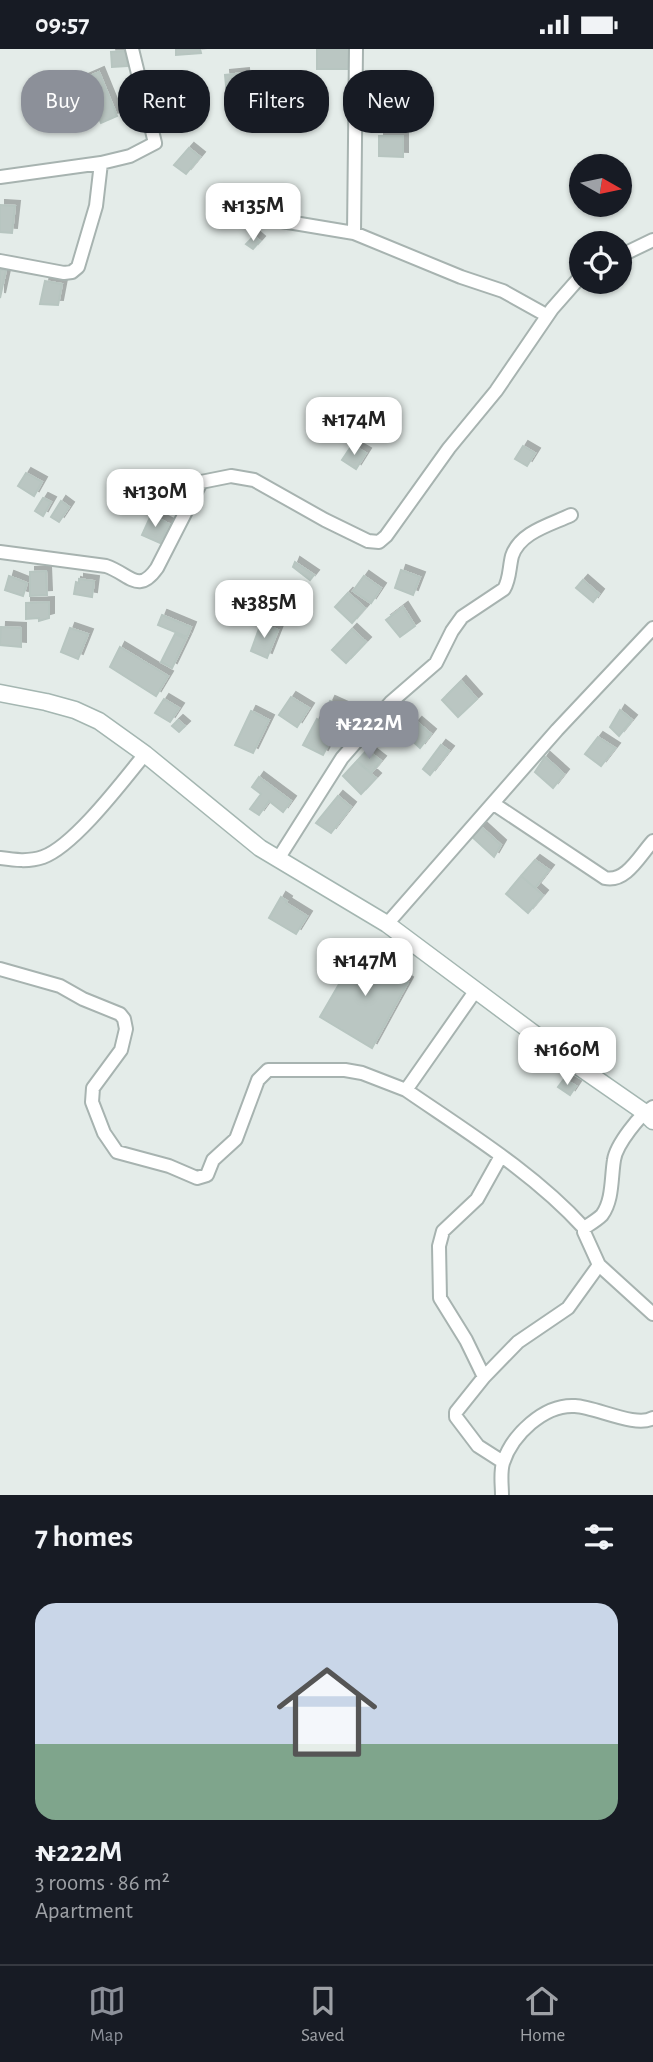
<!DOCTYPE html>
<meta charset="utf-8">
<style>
body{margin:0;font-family:"Alegreya Sans",sans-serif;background:#242831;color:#f1f3f6;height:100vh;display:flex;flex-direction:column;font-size:26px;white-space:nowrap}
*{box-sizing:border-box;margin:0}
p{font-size:23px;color:#9ea1a6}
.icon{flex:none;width:38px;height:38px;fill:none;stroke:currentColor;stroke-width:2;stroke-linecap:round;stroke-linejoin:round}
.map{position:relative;height:1446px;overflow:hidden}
.side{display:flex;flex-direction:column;background:#171b24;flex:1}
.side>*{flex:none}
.hud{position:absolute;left:21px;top:21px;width:612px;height:63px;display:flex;gap:14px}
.needle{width:46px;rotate:99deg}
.controls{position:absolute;left:569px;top:105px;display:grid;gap:14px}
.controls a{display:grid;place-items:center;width:63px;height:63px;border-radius:50%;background:#171b24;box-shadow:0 2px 5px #0004;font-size:35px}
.price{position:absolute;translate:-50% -60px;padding:0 16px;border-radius:14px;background:#fff;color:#222;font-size:23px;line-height:46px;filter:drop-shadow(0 2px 4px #0008)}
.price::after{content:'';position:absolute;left:50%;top:42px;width:21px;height:16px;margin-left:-10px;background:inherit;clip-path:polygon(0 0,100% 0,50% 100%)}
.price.active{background:#8c9099;color:#fff}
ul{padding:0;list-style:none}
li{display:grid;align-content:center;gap:14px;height:371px;padding:0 35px}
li+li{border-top:2px solid #363941}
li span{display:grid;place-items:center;height:217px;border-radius:21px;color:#555}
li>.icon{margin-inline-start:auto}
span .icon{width:126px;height:126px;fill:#fffc;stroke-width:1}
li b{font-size:30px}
h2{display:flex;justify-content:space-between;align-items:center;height:84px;padding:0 35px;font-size:30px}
.chip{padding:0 24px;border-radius:28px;background:#171b24;box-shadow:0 2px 5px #0004;font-size:24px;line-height:63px}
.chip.active{background:#8c9099;color:#fff}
.status{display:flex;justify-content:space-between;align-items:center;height:49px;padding:0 35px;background:#171b24;direction:ltr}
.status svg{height:19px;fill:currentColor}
.dock{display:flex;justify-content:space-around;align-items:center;height:98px;border-top:2px solid #363941;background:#171b24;font-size:19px;color:#9ea1a6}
.dock a{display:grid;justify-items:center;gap:4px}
.dock .active{color:#8c9099}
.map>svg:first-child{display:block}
</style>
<div class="status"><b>09:57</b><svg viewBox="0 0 49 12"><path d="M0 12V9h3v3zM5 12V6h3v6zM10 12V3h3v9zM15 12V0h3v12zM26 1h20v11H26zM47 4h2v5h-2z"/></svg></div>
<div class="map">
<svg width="653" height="1446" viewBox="0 0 653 1446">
<defs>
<filter id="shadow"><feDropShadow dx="5" dy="-5" stdDeviation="0" flood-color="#0004"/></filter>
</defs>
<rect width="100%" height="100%" fill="#e4ece9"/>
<path fill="#bac6c2" stroke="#b7c5c0" stroke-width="2" filter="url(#shadow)" d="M 176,0 L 200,0 L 201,4 L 176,6 Z
M 317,0 L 349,0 L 348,20 L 317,20 Z
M 126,2 L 127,17 L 112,18 L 111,3 Z
M 99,23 L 117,67 L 101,74 L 83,30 Z
M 244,24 L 247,57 L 228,59 L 225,26 Z
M 262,37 L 265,54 L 253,57 L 250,40 Z
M 290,44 L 303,45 L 302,56 L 288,55 Z
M 379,87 L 403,87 L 403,108 L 379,107 Z
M 189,99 L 200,108 L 186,125 L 174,116 Z
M 0,156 L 15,157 L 12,184 L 0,183 Z
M 254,187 L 260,192 L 253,200 L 246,195 Z
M 0,221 L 6,221 L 0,249 Z
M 45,232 L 62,235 L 58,256 L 40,255 Z
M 352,396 L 366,404 L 356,420 L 342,411 Z
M 523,397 L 535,404 L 527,417 L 515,410 Z
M 26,424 L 42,433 L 34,447 L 18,437 Z
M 43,449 L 51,453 L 43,467 L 35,462 Z
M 61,452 L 69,458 L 59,473 L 51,468 Z
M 151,466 L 169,475 L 160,494 L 142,486 Z
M 295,513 L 314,526 L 310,531 L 293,518 Z
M 401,521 L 420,528 L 413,546 L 395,539 Z
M 46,522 L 47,546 L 30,547 L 30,523 Z
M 9,527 L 27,534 L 23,547 L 5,541 Z
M 364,527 L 381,539 L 371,554 L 353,542 Z
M 79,530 L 94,532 L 92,548 L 74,545 L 76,533 L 79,534 Z
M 583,531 L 599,545 L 593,553 L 576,539 Z
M 348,544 L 365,559 L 352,574 L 335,558 Z
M 49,553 L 49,569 L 39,572 L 39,569 L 26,570 L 26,554 Z
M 403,558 L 415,577 L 400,588 L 386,571 Z
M 162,566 L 191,578 L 187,588 L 158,576 Z
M 261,574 L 278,581 L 267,609 L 251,602 Z
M 1,578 L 21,579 L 21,598 L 0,596 Z
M 70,579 L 88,585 L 78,610 L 61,603 Z
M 352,580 L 366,593 L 346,614 L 332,601 Z
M 175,585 L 186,590 L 172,619 L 161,613 Z
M 120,598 L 168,627 L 156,647 L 110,618 Z
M 461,632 L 477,650 L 458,668 L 442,651 Z
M 291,648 L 309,659 L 297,678 L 279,666 Z
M 164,650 L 179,659 L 170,673 L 155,664 Z
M 330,652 L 352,662 L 344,678 L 323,668 Z
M 396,655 L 408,666 L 400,675 L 388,664 Z
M 620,661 L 632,671 L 619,687 L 610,678 Z
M 251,662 L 269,671 L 253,704 L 235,696 Z
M 317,670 L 336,681 L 323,706 L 303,696 Z
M 178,671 L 185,677 L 179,683 L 172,677 Z
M 378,672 L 391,681 L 382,695 L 369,686 Z
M 417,673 L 431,685 L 420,699 L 406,686 Z
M 598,688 L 615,699 L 601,717 L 585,705 Z
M 441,696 L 449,702 L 430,726 L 423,720 Z
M 367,701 L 381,712 L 371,724 L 357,712 Z
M 545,708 L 564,725 L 553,739 L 535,723 Z
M 357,712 L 376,729 L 361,745 L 343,727 Z
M 259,728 L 291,752 L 283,763 L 269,752 L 259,766 L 250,760 L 261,745 L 252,738 Z
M 338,747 L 351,758 L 331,784 L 316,774 Z
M 479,776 L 501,796 L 494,808 L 470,786 Z
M 535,811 L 549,821 L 535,839 L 521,827 Z
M 521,827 L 543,846 L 528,864 L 506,845 Z
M 281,848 L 287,852 L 286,854 L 307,867 L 296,885 L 269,869 Z
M 359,901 L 375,911 L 378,906 L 396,918 L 392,923 L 408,933 L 372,999 L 320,968 Z
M 564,1030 L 576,1037 L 570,1046 L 558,1038 Z"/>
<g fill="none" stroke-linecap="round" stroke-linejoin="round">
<defs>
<path id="street" d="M 0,128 L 101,114
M 282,172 L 354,184 L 461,228 L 503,242 L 546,266
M 354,184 L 356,0
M 620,207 L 653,191
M 0,212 L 64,224 L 72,223 L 78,218 L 96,157 L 101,114 L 130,107 L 155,94 L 132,0
M 0,503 L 106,517 C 130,525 138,546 157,519 L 201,433 L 231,427 L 254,431 L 325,471 L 368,492 L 379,493 L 386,487 L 449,399 L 496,342 L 552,260 L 581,227
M 494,755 L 605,829 C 626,834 640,806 653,792
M 0,809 C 14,811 29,813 43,808 C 74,797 123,732 145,705
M 278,810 L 342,709 L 391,653 L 436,614 L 452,582 L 462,568 L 504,540 C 510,530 509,519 512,507 C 520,483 550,476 571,466
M 387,875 L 557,681 L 653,579
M 0,920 L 60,937 L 83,950 L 120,965 L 124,970 L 126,980 L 121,1001 L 93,1039 L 92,1053 L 104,1084 L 117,1103 L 169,1117 L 197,1129 L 207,1126 L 213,1111 L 236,1090 L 258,1031 L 268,1021 L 345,1021 L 362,1024 L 406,1041 L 476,941
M 406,1041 C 467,1083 534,1124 584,1179
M 653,1058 C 640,1065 616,1096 614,1111 C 611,1129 613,1151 602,1166 C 597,1171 590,1175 584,1179 L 584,1183 L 599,1216 L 653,1265
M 484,1328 L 466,1291 L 440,1249 L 439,1197 L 443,1182 L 477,1150 L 501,1107
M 503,1413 L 478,1397 L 456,1368 L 456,1363 L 484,1328 L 518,1293 L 568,1259 L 599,1216
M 502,1446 C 502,1436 500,1424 503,1414 C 512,1386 544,1355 575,1357 C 596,1358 636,1379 653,1369"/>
<path id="secondary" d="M 0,644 L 46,653 L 75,661 L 99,672 L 145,705 L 260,799 L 387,875 L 572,1013 L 644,1063 L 653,1072"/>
</defs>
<use href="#street" stroke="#a7b3b0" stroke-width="16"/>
<use href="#secondary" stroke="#a4b6b1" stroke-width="19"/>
<use href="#street" stroke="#fff" stroke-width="12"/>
<use href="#secondary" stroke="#fff" stroke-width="16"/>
</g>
</svg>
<div class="controls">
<a><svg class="needle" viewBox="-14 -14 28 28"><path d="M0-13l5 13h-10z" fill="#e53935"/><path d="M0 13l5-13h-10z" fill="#9ea1a6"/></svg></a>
<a><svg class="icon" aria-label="locate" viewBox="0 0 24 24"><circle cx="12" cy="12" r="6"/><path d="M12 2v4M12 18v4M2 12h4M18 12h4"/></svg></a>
</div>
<b class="price" style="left:253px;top:194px">₦135M</b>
<b class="price" style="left:354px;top:408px">₦174M</b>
<b class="price" style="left:155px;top:480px">₦130M</b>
<b class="price" style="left:264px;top:591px">₦385M</b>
<b class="price active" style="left:369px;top:712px">₦222M</b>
<b class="price" style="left:365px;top:949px">₦147M</b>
<b class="price" style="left:567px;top:1038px">₦160M</b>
<div class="hud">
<a class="chip active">Buy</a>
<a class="chip">Rent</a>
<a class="chip">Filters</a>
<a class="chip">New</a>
</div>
</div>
<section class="side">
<h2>7 homes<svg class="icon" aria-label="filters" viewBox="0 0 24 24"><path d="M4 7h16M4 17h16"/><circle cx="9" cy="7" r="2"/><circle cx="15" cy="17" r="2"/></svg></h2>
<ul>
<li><span style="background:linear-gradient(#c9d6e8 65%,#7fa58c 0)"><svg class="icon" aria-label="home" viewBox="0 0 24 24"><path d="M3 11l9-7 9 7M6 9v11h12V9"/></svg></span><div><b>₦222M</b><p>3 rooms · 86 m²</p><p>Apartment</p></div></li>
</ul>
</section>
<nav class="dock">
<a class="active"><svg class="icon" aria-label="map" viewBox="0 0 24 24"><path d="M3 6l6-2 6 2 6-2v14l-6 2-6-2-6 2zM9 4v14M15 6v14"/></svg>Map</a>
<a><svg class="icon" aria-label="saved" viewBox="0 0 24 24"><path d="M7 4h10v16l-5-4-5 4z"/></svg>Saved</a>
<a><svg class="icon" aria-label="home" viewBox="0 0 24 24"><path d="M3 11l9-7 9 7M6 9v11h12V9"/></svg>Home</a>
</nav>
